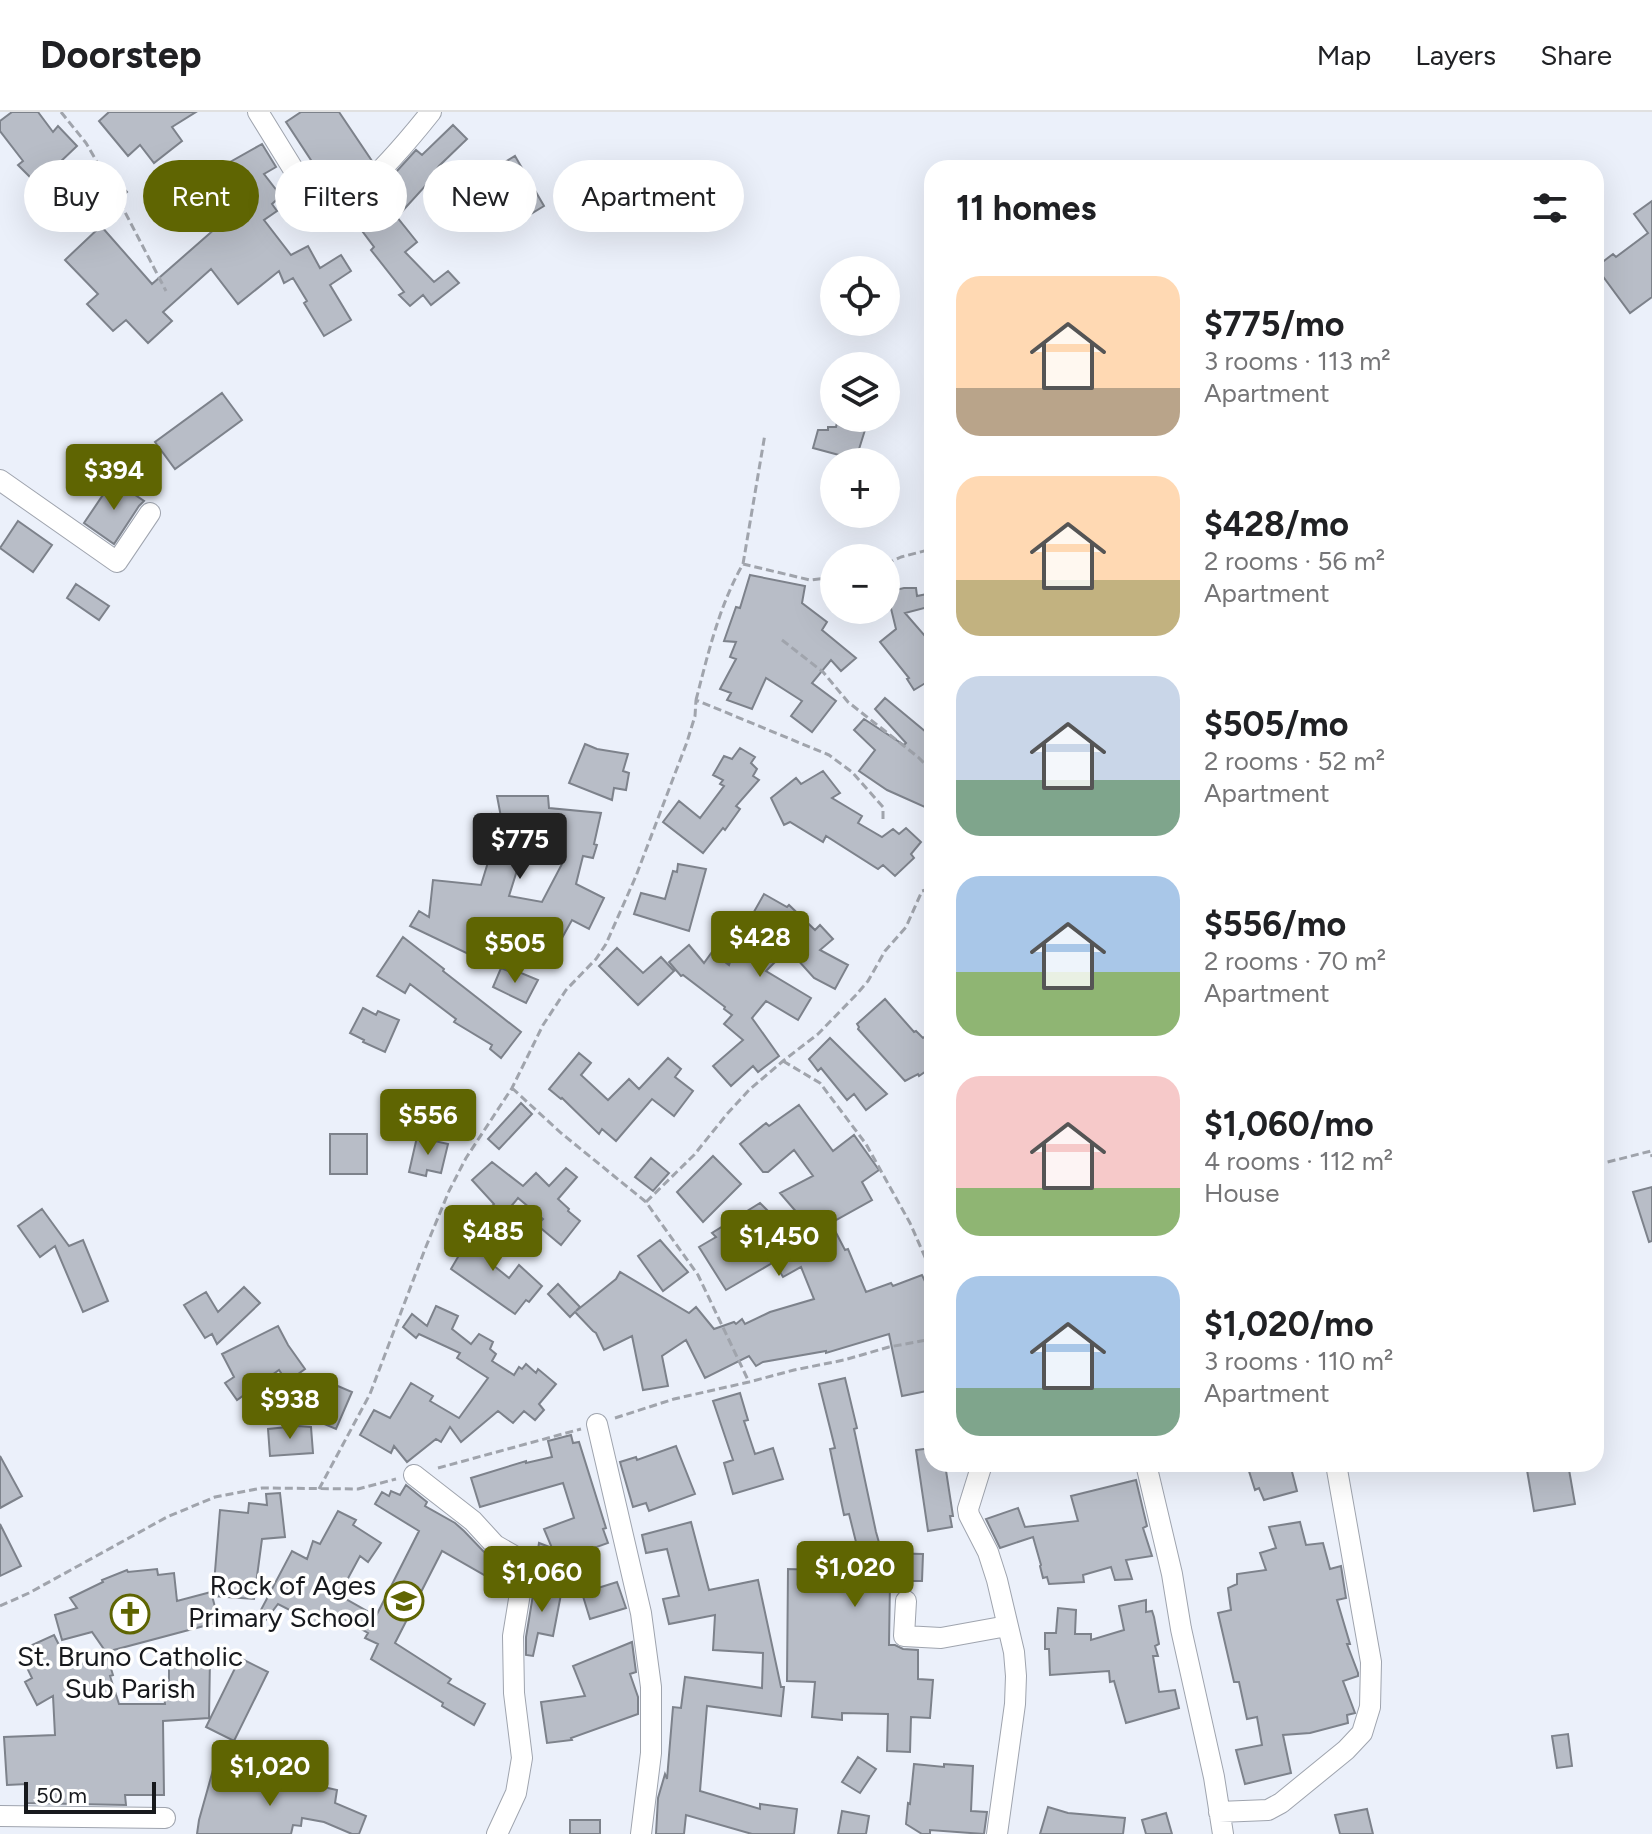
<!DOCTYPE html>
<meta charset="utf-8">
<style>
body{margin:0;font-family:Figtree,sans-serif;background:#f2f2f2;color:#202124;height:100vh;display:flex;flex-direction:column;font-size:30px;white-space:nowrap}
*{box-sizing:border-box;margin:0}
p{font-size:26px;color:#757577}
.icon{flex:none;width:44px;height:44px;fill:none;stroke:currentColor;stroke-width:2;stroke-linecap:round;stroke-linejoin:round}
.map{position:relative;flex:1;overflow:hidden}
.details{position:absolute;left:924px;top:48px;width:680px;height:1312px;display:flex;flex-direction:column;background:#fff;border-radius:24px;box-shadow:0 8px 32px #0002}
.details>*{flex:none}
.guide{position:absolute;left:24px;top:48px;width:760px;height:72px;display:flex;gap:16px}
.tools{position:absolute;left:820px;top:144px;display:grid;gap:16px}
.tools a{display:grid;place-items:center;width:80px;height:80px;border-radius:50%;background:#fff;box-shadow:0 8px 32px #0002;font-size:40px}
.scale{position:absolute;left:24px;bottom:20px;width:132px;box-sizing:border-box;padding-left:8px;border:4px solid #17191d;border-top:0;font-size:22px;line-height:28px;white-space:nowrap;color:#17191d;-webkit-text-stroke:6px #fff;paint-order:stroke}
.price{position:absolute;translate:-50% -68px;padding:0 18px;border-radius:8px;background:#5f6502;color:#fff;font-size:26px;line-height:52px;filter:drop-shadow(0 2px 4px #0008)}
.price::after{content:'';position:absolute;left:50%;top:48px;width:24px;height:18px;margin-left:-12px;background:inherit;clip-path:polygon(0 0,100% 0,50% 100%)}
.price.current{background:#222;color:#fff}
ul{padding:0;list-style:none}
li{display:flex;align-items:center;gap:24px;height:200px;padding:0 32px}
li span{display:grid;place-items:center;flex:none;width:224px;height:160px;border-radius:24px;color:#555}
li>.icon{margin-inline-start:auto}
span .icon{width:96px;height:96px;fill:#fffc;stroke-width:1}
li b{font-size:34px}
h2{display:flex;justify-content:space-between;align-items:center;height:96px;padding:0 32px;font-size:34px}
.tag{padding:0 28px;border-radius:36px;background:#fff;box-shadow:0 8px 32px #0002;font-size:28px;line-height:72px}
.tag.current{background:#5f6502;color:#fff}
header{display:flex;align-items:center;gap:48px;box-sizing:border-box;height:112px;padding:0 40px;background:#fff;border-bottom:2px solid #e0e0e0}
header strong{font-size:38px}
nav{display:flex;gap:44px;margin-inline-start:auto;font-size:28px}
.map>svg:first-child{display:block}
</style>
<header>
<strong>Doorstep</strong>
<nav><a>Map</a><a>Layers</a><a>Share</a></nav>
</header>
<div class="map">
<svg width="1652" height="1722" viewBox="0 0 1652 1722">
<rect width="100%" height="100%" fill="#ebf0fa"/>
<path fill="#b8bdc7" stroke="#7d828b" stroke-width="2" fill-rule="evenodd" d="M 12,0 L 38,0 L 53,20 L 58,14 L 77,34 L 37,72 L 18,53 L 23,49 L 0,19 L 0,9 Z
M 109,0 L 196,0 L 172,15 L 182,29 L 154,51 L 140,33 L 128,44 L 99,9 Z
M 301,0 L 339,0 L 372,49 L 330,77 L 286,10 Z
M 453,13 L 467,27 L 439,54 L 428,71 L 397,105 L 417,130 L 405,140 L 434,170 L 448,159 L 459,171 L 431,193 L 423,183 L 410,194 L 399,183 L 404,180 L 371,138 L 374,135 L 351,104 L 386,71 L 416,38 L 422,43 Z
M 262,32 L 276,55 L 264,62 L 281,84 L 272,92 L 277,99 L 264,108 L 291,143 L 308,134 L 320,156 L 341,143 L 351,159 L 330,173 L 351,208 L 324,224 L 304,191 L 307,189 L 293,166 L 284,171 L 279,159 L 238,192 L 211,157 L 163,200 L 172,209 L 148,231 L 126,208 L 113,219 L 87,192 L 98,182 L 65,148 L 101,114 L 152,172 L 233,101 L 207,63 Z
M 515,44 L 544,94 L 529,103 L 500,53 Z
M 104,54 L 127,80 L 113,93 L 99,100 L 91,84 L 60,96 L 76,80 L 71,67 L 88,60 L 90,67 Z
M 1652,89 L 1652,185 L 1630,201 L 1596,155 L 1613,142 L 1616,145 L 1648,121 L 1634,102 Z
M 222,281 L 242,308 L 175,357 L 155,330 Z
M 838,306 L 854,310 L 853,317 L 865,318 L 855,350 L 838,348 L 839,343 L 813,336 L 818,318 L 828,318 L 828,315 L 836,315 Z
M 113,368 L 144,389 L 139,394 L 114,432 L 84,411 Z
M 18,409 L 52,433 L 33,460 L 0,436 Z
M 750,463 L 805,474 L 802,491 L 827,510 L 822,518 L 856,546 L 841,559 L 831,548 L 812,571 L 836,589 L 812,620 L 791,604 L 802,589 L 766,566 L 752,597 L 727,588 L 731,581 L 720,577 L 736,547 L 730,545 L 736,530 L 724,529 L 736,495 L 740,496 Z
M 76,472 L 109,494 L 99,508 L 67,486 Z
M 904,476 L 916,476 L 917,484 L 932,481 L 932,494 L 905,501 L 932,532 L 932,567 L 914,578 L 907,567 L 909,566 L 880,530 L 896,517 L 887,480 Z
M 885,586 L 932,625 L 932,684 L 927,696 L 887,678 L 859,659 L 875,638 L 854,618 L 864,607 L 904,633 L 906,631 L 875,597 Z
M 585,632 L 597,637 L 628,642 L 623,659 L 629,661 L 626,678 L 614,676 L 612,688 L 569,671 Z
M 740,636 L 755,645 L 751,651 L 757,657 L 753,664 L 759,668 L 736,694 L 740,697 L 725,718 L 723,716 L 703,741 L 663,710 L 679,689 L 700,706 L 724,674 L 720,672 L 723,668 L 713,663 L 724,644 L 732,647 Z
M 823,659 L 840,681 L 832,686 L 862,704 L 858,711 L 882,725 L 893,717 L 899,722 L 906,716 L 921,730 L 911,742 L 914,746 L 895,764 L 883,753 L 878,757 L 826,724 L 823,730 L 790,710 L 784,713 L 771,686 L 796,666 L 801,672 Z
M 497,684 L 548,684 L 549,696 L 601,701 L 594,732 L 597,733 L 593,746 L 583,744 L 576,772 L 604,786 L 589,817 L 572,808 L 553,842 L 528,827 L 496,821 L 483,849 L 410,814 L 419,799 L 429,805 L 433,768 L 481,773 L 497,721 L 491,721 L 492,702 L 501,705 ZM 525,733 L 558,739 L 555,747 L 563,750 L 542,790 L 509,784 Z
M 678,752 L 706,757 L 689,819 L 634,802 L 641,781 L 665,787 L 673,759 L 677,760 Z
M 764,782 L 787,795 L 789,793 L 815,818 L 820,813 L 833,827 L 820,838 L 848,853 L 835,877 L 814,866 L 788,837 L 766,859 L 811,886 L 798,908 L 766,889 L 752,906 L 779,944 L 758,960 L 753,954 L 731,974 L 713,954 L 743,928 L 724,912 L 732,903 L 724,897 L 725,895 L 683,863 L 681,864 L 669,850 L 689,833 L 704,851 L 712,840 L 729,853 L 737,830 Z
M 403,825 L 444,857 L 443,859 L 521,920 L 501,946 L 490,937 L 492,933 L 454,910 L 456,907 L 410,872 L 405,881 L 377,864 Z
M 617,836 L 643,861 L 661,845 L 674,859 L 638,893 L 599,854 Z
M 501,856 L 518,863 L 519,860 L 538,868 L 526,891 L 493,875 Z
M 885,887 L 914,920 L 916,919 L 923,926 L 932,919 L 932,955 L 919,964 L 918,962 L 905,969 L 858,917 L 859,915 L 857,912 Z
M 363,896 L 376,903 L 378,899 L 399,908 L 385,940 L 363,930 L 364,928 L 350,921 Z
M 830,926 L 887,982 L 866,998 L 854,982 L 847,988 L 821,956 L 818,959 L 809,947 Z
M 579,941 L 591,951 L 581,963 L 608,988 L 629,967 L 639,977 L 668,946 L 681,957 L 675,965 L 693,979 L 674,1004 L 652,987 L 616,1029 L 602,1017 L 599,1022 L 562,986 L 561,987 L 549,977 Z
M 521,991 L 532,1002 L 499,1037 L 488,1027 Z
M 799,993 L 833,1039 L 854,1023 L 879,1058 L 862,1070 L 872,1088 L 831,1111 L 845,1138 L 848,1137 L 866,1180 L 891,1171 L 893,1174 L 922,1163 L 932,1184 L 932,1278 L 902,1284 L 889,1222 L 826,1241 L 826,1239 L 763,1250 L 756,1254 L 749,1244 L 705,1266 L 686,1228 L 662,1244 L 668,1274 L 643,1278 L 632,1224 L 604,1238 L 596,1221 L 593,1219 L 575,1200 L 570,1205 L 548,1182 L 558,1172 L 580,1195 L 576,1199 L 616,1167 L 620,1160 L 689,1201 L 696,1195 L 714,1217 L 734,1210 L 736,1212 L 742,1207 L 745,1212 L 770,1200 L 814,1187 L 801,1155 L 783,1165 L 774,1150 L 726,1178 L 699,1135 L 716,1125 L 712,1121 L 760,1091 L 792,1123 L 805,1110 L 780,1081 L 813,1064 L 794,1038 L 768,1060 L 763,1060 L 740,1032 L 766,1011 L 769,1014 Z
M 330,1022 L 367,1022 L 367,1062 L 330,1062 Z
M 417,1025 L 448,1032 L 441,1061 L 427,1058 L 426,1064 L 409,1060 Z
M 713,1044 L 741,1072 L 703,1110 L 677,1080 Z
M 651,1046 L 669,1061 L 653,1079 L 635,1065 Z
M 492,1050 L 523,1074 L 536,1061 L 549,1074 L 566,1056 L 577,1065 L 558,1087 L 569,1097 L 568,1099 L 580,1109 L 561,1133 L 537,1113 L 543,1107 L 518,1086 L 498,1110 L 485,1102 L 494,1092 L 472,1068 Z
M 1652,1075 L 1652,1129 L 1649,1130 L 1633,1080 Z
M 42,1097 L 69,1134 L 83,1128 L 108,1189 L 83,1200 L 55,1134 L 40,1145 L 18,1114 Z
M 474,1114 L 497,1134 L 488,1149 L 509,1166 L 519,1153 L 542,1174 L 529,1190 L 526,1188 L 515,1202 L 451,1157 L 458,1145 L 455,1142 L 464,1126 Z
M 660,1128 L 688,1160 L 663,1179 L 638,1144 Z
M 244,1175 L 260,1191 L 217,1232 L 212,1222 L 205,1226 L 184,1193 L 206,1180 L 218,1200 Z
M 436,1194 L 458,1204 L 452,1217 L 471,1232 L 479,1222 L 493,1230 L 490,1237 L 496,1242 L 492,1249 L 514,1263 L 519,1255 L 522,1257 L 526,1252 L 536,1261 L 538,1257 L 556,1272 L 539,1292 L 544,1298 L 535,1308 L 524,1299 L 513,1311 L 498,1299 L 461,1330 L 450,1315 L 441,1330 L 436,1327 L 407,1350 L 394,1334 L 391,1341 L 360,1323 L 374,1298 L 390,1306 L 411,1271 L 433,1284 L 430,1289 L 459,1306 L 488,1266 L 457,1246 L 460,1241 L 419,1222 L 416,1226 L 403,1215 L 412,1202 L 427,1214 Z
M 278,1214 L 288,1233 L 305,1257 L 287,1270 L 279,1258 L 237,1288 L 225,1271 L 234,1265 L 222,1242 Z
M 845,1266 L 857,1316 L 854,1317 L 876,1420 L 882,1441 L 923,1442 L 922,1469 L 890,1469 L 889,1533 L 895,1533 L 903,1537 L 918,1538 L 918,1567 L 933,1568 L 930,1606 L 911,1605 L 910,1640 L 887,1639 L 888,1602 L 842,1601 L 842,1608 L 812,1605 L 815,1570 L 787,1569 L 788,1457 L 822,1458 L 822,1455 L 855,1456 L 856,1430 L 849,1402 L 844,1403 L 830,1337 L 835,1336 L 819,1272 Z
M 326,1269 L 352,1280 L 336,1317 L 310,1306 Z
M 740,1281 L 748,1308 L 744,1309 L 755,1342 L 773,1336 L 783,1367 L 733,1382 L 724,1351 L 733,1348 L 713,1289 Z
M 298,1314 L 311,1315 L 313,1341 L 270,1344 L 268,1317 Z
M 571,1323 L 573,1331 L 579,1330 L 606,1416 L 603,1417 L 608,1431 L 535,1457 L 539,1431 L 552,1436 L 544,1417 L 574,1406 L 563,1371 L 480,1395 L 471,1366 L 526,1349 L 526,1351 L 552,1345 L 548,1329 Z
M 676,1334 L 695,1382 L 649,1399 L 646,1391 L 633,1395 L 620,1350 L 636,1345 L 637,1348 Z
M 932,1336 L 932,1352 L 945,1352 L 953,1404 L 950,1404 L 952,1415 L 928,1419 L 916,1338 Z
M 0,1344 L 22,1384 L 0,1396 Z
M 1259,1352 L 1290,1352 L 1297,1379 L 1264,1388 L 1259,1376 L 1255,1378 L 1248,1356 Z
M 1568,1352 L 1575,1392 L 1534,1399 L 1527,1358 Z
M 1136,1368 L 1147,1414 L 1143,1416 L 1152,1444 L 1126,1448 L 1132,1467 L 1115,1468 L 1111,1455 L 1083,1463 L 1084,1470 L 1049,1472 L 1047,1465 L 1043,1466 L 1040,1454 L 1041,1453 L 1033,1425 L 1000,1436 L 986,1407 L 1018,1396 L 1025,1415 L 1078,1409 L 1071,1384 Z
M 406,1373 L 427,1390 L 425,1394 L 455,1411 L 464,1419 L 486,1442 L 508,1457 L 500,1472 L 442,1439 L 395,1531 L 451,1567 L 448,1571 L 485,1592 L 474,1613 L 442,1594 L 443,1591 L 371,1547 L 378,1532 L 365,1526 L 368,1521 L 333,1501 L 325,1516 L 278,1492 L 259,1517 L 253,1513 L 292,1439 L 307,1447 L 313,1429 L 320,1432 L 338,1399 L 356,1408 L 353,1413 L 381,1431 L 368,1450 L 360,1444 L 339,1483 L 376,1504 L 419,1419 L 375,1392 L 382,1380 L 389,1384 L 391,1379 L 400,1383 Z
M 280,1381 L 285,1425 L 262,1427 L 254,1487 L 213,1484 L 220,1398 L 248,1401 L 249,1391 L 267,1393 L 266,1382 Z
M 691,1410 L 709,1478 L 758,1468 L 781,1575 L 784,1575 L 781,1604 L 707,1594 L 700,1679 L 760,1697 L 760,1692 L 797,1697 L 794,1722 L 752,1722 L 686,1703 L 684,1722 L 656,1722 L 658,1686 L 665,1662 L 667,1667 L 673,1595 L 681,1596 L 685,1565 L 762,1576 L 763,1541 L 713,1538 L 715,1503 L 669,1512 L 663,1487 L 679,1484 L 667,1437 L 646,1441 L 642,1423 Z
M 1300,1410 L 1306,1433 L 1323,1431 L 1330,1457 L 1341,1454 L 1346,1486 L 1337,1488 L 1350,1532 L 1347,1532 L 1358,1561 L 1358,1564 L 1343,1569 L 1355,1601 L 1347,1603 L 1348,1611 L 1310,1621 L 1283,1623 L 1291,1661 L 1245,1672 L 1236,1638 L 1262,1633 L 1257,1605 L 1247,1607 L 1239,1570 L 1234,1570 L 1218,1501 L 1231,1498 L 1228,1476 L 1237,1472 L 1237,1462 L 1266,1458 L 1260,1441 L 1276,1436 L 1269,1415 Z
M 0,1412 L 21,1454 L 0,1464 Z
M 157,1457 L 158,1463 L 174,1461 L 177,1489 L 211,1480 L 219,1510 L 106,1540 L 92,1520 L 62,1528 L 55,1503 L 77,1496 L 70,1486 L 103,1470 L 102,1468 L 127,1458 L 128,1460 Z
M 617,1470 L 626,1496 L 590,1507 L 582,1481 Z
M 535,1471 L 562,1477 L 553,1524 L 538,1521 L 533,1544 L 526,1543 L 526,1525 Z
M 1146,1488 L 1146,1500 L 1152,1499 L 1154,1505 L 1159,1532 L 1155,1534 L 1158,1544 L 1153,1544 L 1159,1580 L 1175,1578 L 1179,1596 L 1126,1611 L 1114,1569 L 1110,1570 L 1109,1559 L 1050,1563 L 1049,1537 L 1045,1537 L 1045,1521 L 1056,1521 L 1058,1496 L 1076,1498 L 1075,1522 L 1091,1522 L 1091,1528 L 1124,1518 L 1119,1494 Z
M 54,1523 L 70,1555 L 107,1544 L 113,1563 L 110,1564 L 119,1592 L 165,1592 L 164,1583 L 169,1583 L 169,1545 L 210,1546 L 209,1606 L 163,1609 L 164,1683 L 125,1683 L 126,1693 L 26,1691 L 27,1672 L 7,1673 L 4,1625 L 55,1623 L 53,1584 L 37,1593 L 25,1570 L 32,1566 L 19,1539 Z
M 632,1530 L 636,1560 L 630,1562 L 638,1585 L 638,1602 L 571,1626 L 572,1628 L 547,1631 L 541,1590 L 585,1584 L 573,1554 Z
M 240,1546 L 268,1560 L 234,1629 L 206,1615 Z
M 1568,1622 L 1572,1654 L 1557,1656 L 1552,1624 Z
M 858,1645 L 876,1657 L 860,1681 L 842,1670 Z
M 914,1652 L 944,1655 L 944,1652 L 973,1654 L 971,1699 L 987,1700 L 984,1722 L 930,1718 L 930,1722 L 922,1722 L 906,1712 L 908,1691 L 910,1692 Z
M 213,1658 L 280,1676 L 281,1672 L 309,1675 L 310,1672 L 337,1678 L 335,1691 L 366,1704 L 359,1722 L 352,1722 L 324,1710 L 302,1706 L 301,1714 L 293,1713 L 291,1722 L 197,1722 L 199,1708 Z
M 1048,1695 L 1068,1701 L 1125,1706 L 1123,1722 L 1040,1722 Z
M 1367,1697 L 1373,1722 L 1340,1722 L 1335,1703 Z
M 842,1699 L 869,1704 L 866,1722 L 838,1722 Z
M 1166,1701 L 1172,1722 L 1146,1722 L 1142,1708 Z
M 570,1708 L 600,1708 L 600,1722 L 570,1722 Z"/>
<g fill="none" stroke-linecap="round" stroke-linejoin="round">
<defs>
<path id="minor" d="M 258,0 L 311,86 C 316,94 322,100 331,99 C 341,97 350,87 357,81 C 385,56 408,29 431,0
M 0,368 L 117,450 L 150,401
M 597,1312 L 641,1501 L 651,1575 L 651,1641 L 641,1722
M 982,1352 L 968,1397 L 969,1403 L 988,1440 L 997,1468 L 1014,1540 L 1016,1564 L 1015,1592 L 997,1722
M 1146,1352 L 1172,1462 L 1181,1517 L 1214,1665 L 1223,1722
M 414,1363 L 473,1409 L 495,1433 L 516,1445 L 522,1454 L 522,1469 L 513,1524 L 514,1581 L 522,1646 L 516,1681 L 497,1722
M 906,1489 L 904,1524 L 941,1526 L 1007,1514
M 1219,1700 L 1268,1698 L 1281,1691 L 1346,1638 L 1362,1621 L 1370,1595 L 1371,1550 L 1336,1352
M 0,1704 L 165,1706"/>
</defs>
<use href="#minor" stroke="#9fa4ae" stroke-width="22"/>
<path stroke="#a0a4ac" stroke-width="3" stroke-dasharray="8 4" stroke-linecap="butt" d="M 61,0 L 86,31 L 114,79 L 166,179
M 743,452 L 765,322
M 886,452 L 901,445 L 932,437
M 782,528 L 823,560 L 848,590 L 918,645 L 932,659
M 696,588 C 708,542 719,494 743,452 L 810,468 L 834,465
M 783,949 L 820,971 L 866,1032 L 910,1111 L 932,1161
M 512,976 L 561,1021 L 646,1090 L 698,1163 L 749,1270
M 1596,1053 L 1651,1039 L 1652,1045
M 646,1090 L 694,1043 L 727,1002 L 749,978 L 783,949 L 818,922 L 856,883 L 868,869 L 885,839 L 906,815 L 922,779 L 932,776
M 615,1306 L 674,1287 L 749,1270 L 794,1258 L 844,1248 L 889,1235 L 932,1227
M 438,1356 L 581,1317
M 319,1377 L 370,1282 L 425,1137 L 449,1079 L 466,1046 L 512,976 L 543,913 L 566,878 L 596,847 L 606,832 L 636,764 L 687,630 L 695,604 L 696,588 L 829,643 L 852,660 L 883,695 L 883,709
M 0,1494 L 29,1481 L 167,1405 L 215,1385 L 262,1376 L 358,1377 L 396,1367"/>
<use href="#minor" stroke="#fff" stroke-width="20"/>
</g>
<defs>
<symbol id="school-ring" viewBox="-11 -11 22 22"><circle r="9.5" fill="#fff" stroke="#5f6502" stroke-width="1.5"/><path d="M0-5L7-2L0 1L-7-2ZM-4 1L0 2.5L4 1V4Q0 6-4 4Z" fill="#5f6502"/></symbol>
<symbol id="church-ring" viewBox="-11 -11 22 22"><circle r="9.5" fill="#fff" stroke="#5f6502" stroke-width="1.5"/><path d="M-1.2-6h2.4v3.5h3.3v2.4h-3.3V6h-2.4V-.1h-3.3v-2.4h3.3Z" fill="#5f6502"/></symbol>
</defs>
<g fill-rule="evenodd">
<use href="#school-ring" x="382" y="1467" width="44" height="44"/>
<use href="#church-ring" x="108" y="1480" width="44" height="44"/>
</g>
<g text-anchor="middle" dominant-baseline="central" stroke-width="7" stroke-linejoin="round" paint-order="stroke">
<g font-size="28" fill="#17191d" stroke="#fff" text-anchor="end">
<text x="376" y="1473">Rock of Ages<tspan x="376" dy="32">Primary School</tspan></text>
<text x="130" y="1544" text-anchor="middle">St. Bruno Catholic<tspan x="130" dy="32">Sub Parish</tspan></text>
</g>
</g>
</svg>
<div class="tools">
<a><svg class="icon" aria-label="locate" viewBox="0 0 24 24"><circle cx="12" cy="12" r="6"/><path d="M12 2v4M12 18v4M2 12h4M18 12h4"/></svg></a>
<a><svg class="icon" aria-label="layers" viewBox="0 0 24 24"><path d="M12 4l9 5-9 5-9-5zM3 14l9 5 9-5"/></svg></a>
<a>+</a>
<a>−</a>
</div>
<div class="scale">50 m</div>
<b class="price" style="left:114px;top:400px">$394</b>
<b class="price current" style="left:520px;top:769px">$775</b>
<b class="price" style="left:760px;top:867px">$428</b>
<b class="price" style="left:515px;top:873px">$505</b>
<b class="price" style="left:428px;top:1045px">$556</b>
<b class="price" style="left:493px;top:1161px">$485</b>
<b class="price" style="left:779px;top:1166px">$1,450</b>
<b class="price" style="left:290px;top:1329px">$938</b>
<b class="price" style="left:855px;top:1497px">$1,020</b>
<b class="price" style="left:542px;top:1502px">$1,060</b>
<b class="price" style="left:270px;top:1696px">$1,020</b>
<div class="guide">
<a class="tag">Buy</a>
<a class="tag current">Rent</a>
<a class="tag">Filters</a>
<a class="tag">New</a>
<a class="tag">Apartment</a>
</div>
<section class="details">
<h2>11 homes<svg class="icon" aria-label="filters" viewBox="0 0 24 24"><path d="M4 7h16M4 17h16"/><circle cx="9" cy="7" r="2"/><circle cx="15" cy="17" r="2"/></svg></h2>
<ul>
<li><span style="background:linear-gradient(#ffd9b3 70%,#b9a48a 0)"><svg class="icon" aria-label="home" viewBox="0 0 24 24"><path d="M3 11l9-7 9 7M6 9v11h12V9"/></svg></span><div><b>$775/mo</b><p>3 rooms · 113 m²</p><p>Apartment</p></div></li>
<li><span style="background:linear-gradient(#ffd9b3 65%,#c2b280 0)"><svg class="icon" aria-label="home" viewBox="0 0 24 24"><path d="M3 11l9-7 9 7M6 9v11h12V9"/></svg></span><div><b>$428/mo</b><p>2 rooms · 56 m²</p><p>Apartment</p></div></li>
<li><span style="background:linear-gradient(#c9d6e8 65%,#7fa58c 0)"><svg class="icon" aria-label="home" viewBox="0 0 24 24"><path d="M3 11l9-7 9 7M6 9v11h12V9"/></svg></span><div><b>$505/mo</b><p>2 rooms · 52 m²</p><p>Apartment</p></div></li>
<li><span style="background:linear-gradient(#a9c7e8 60%,#8fb573 0)"><svg class="icon" aria-label="home" viewBox="0 0 24 24"><path d="M3 11l9-7 9 7M6 9v11h12V9"/></svg></span><div><b>$556/mo</b><p>2 rooms · 70 m²</p><p>Apartment</p></div></li>
<li><span style="background:linear-gradient(#f6c9c9 70%,#8fb573 0)"><svg class="icon" aria-label="home" viewBox="0 0 24 24"><path d="M3 11l9-7 9 7M6 9v11h12V9"/></svg></span><div><b>$1,060/mo</b><p>4 rooms · 112 m²</p><p>House</p></div></li>
<li><span style="background:linear-gradient(#a9c7e8 70%,#7fa58c 0)"><svg class="icon" aria-label="home" viewBox="0 0 24 24"><path d="M3 11l9-7 9 7M6 9v11h12V9"/></svg></span><div><b>$1,020/mo</b><p>3 rooms · 110 m²</p><p>Apartment</p></div></li>
</ul>
</section>
</div>
